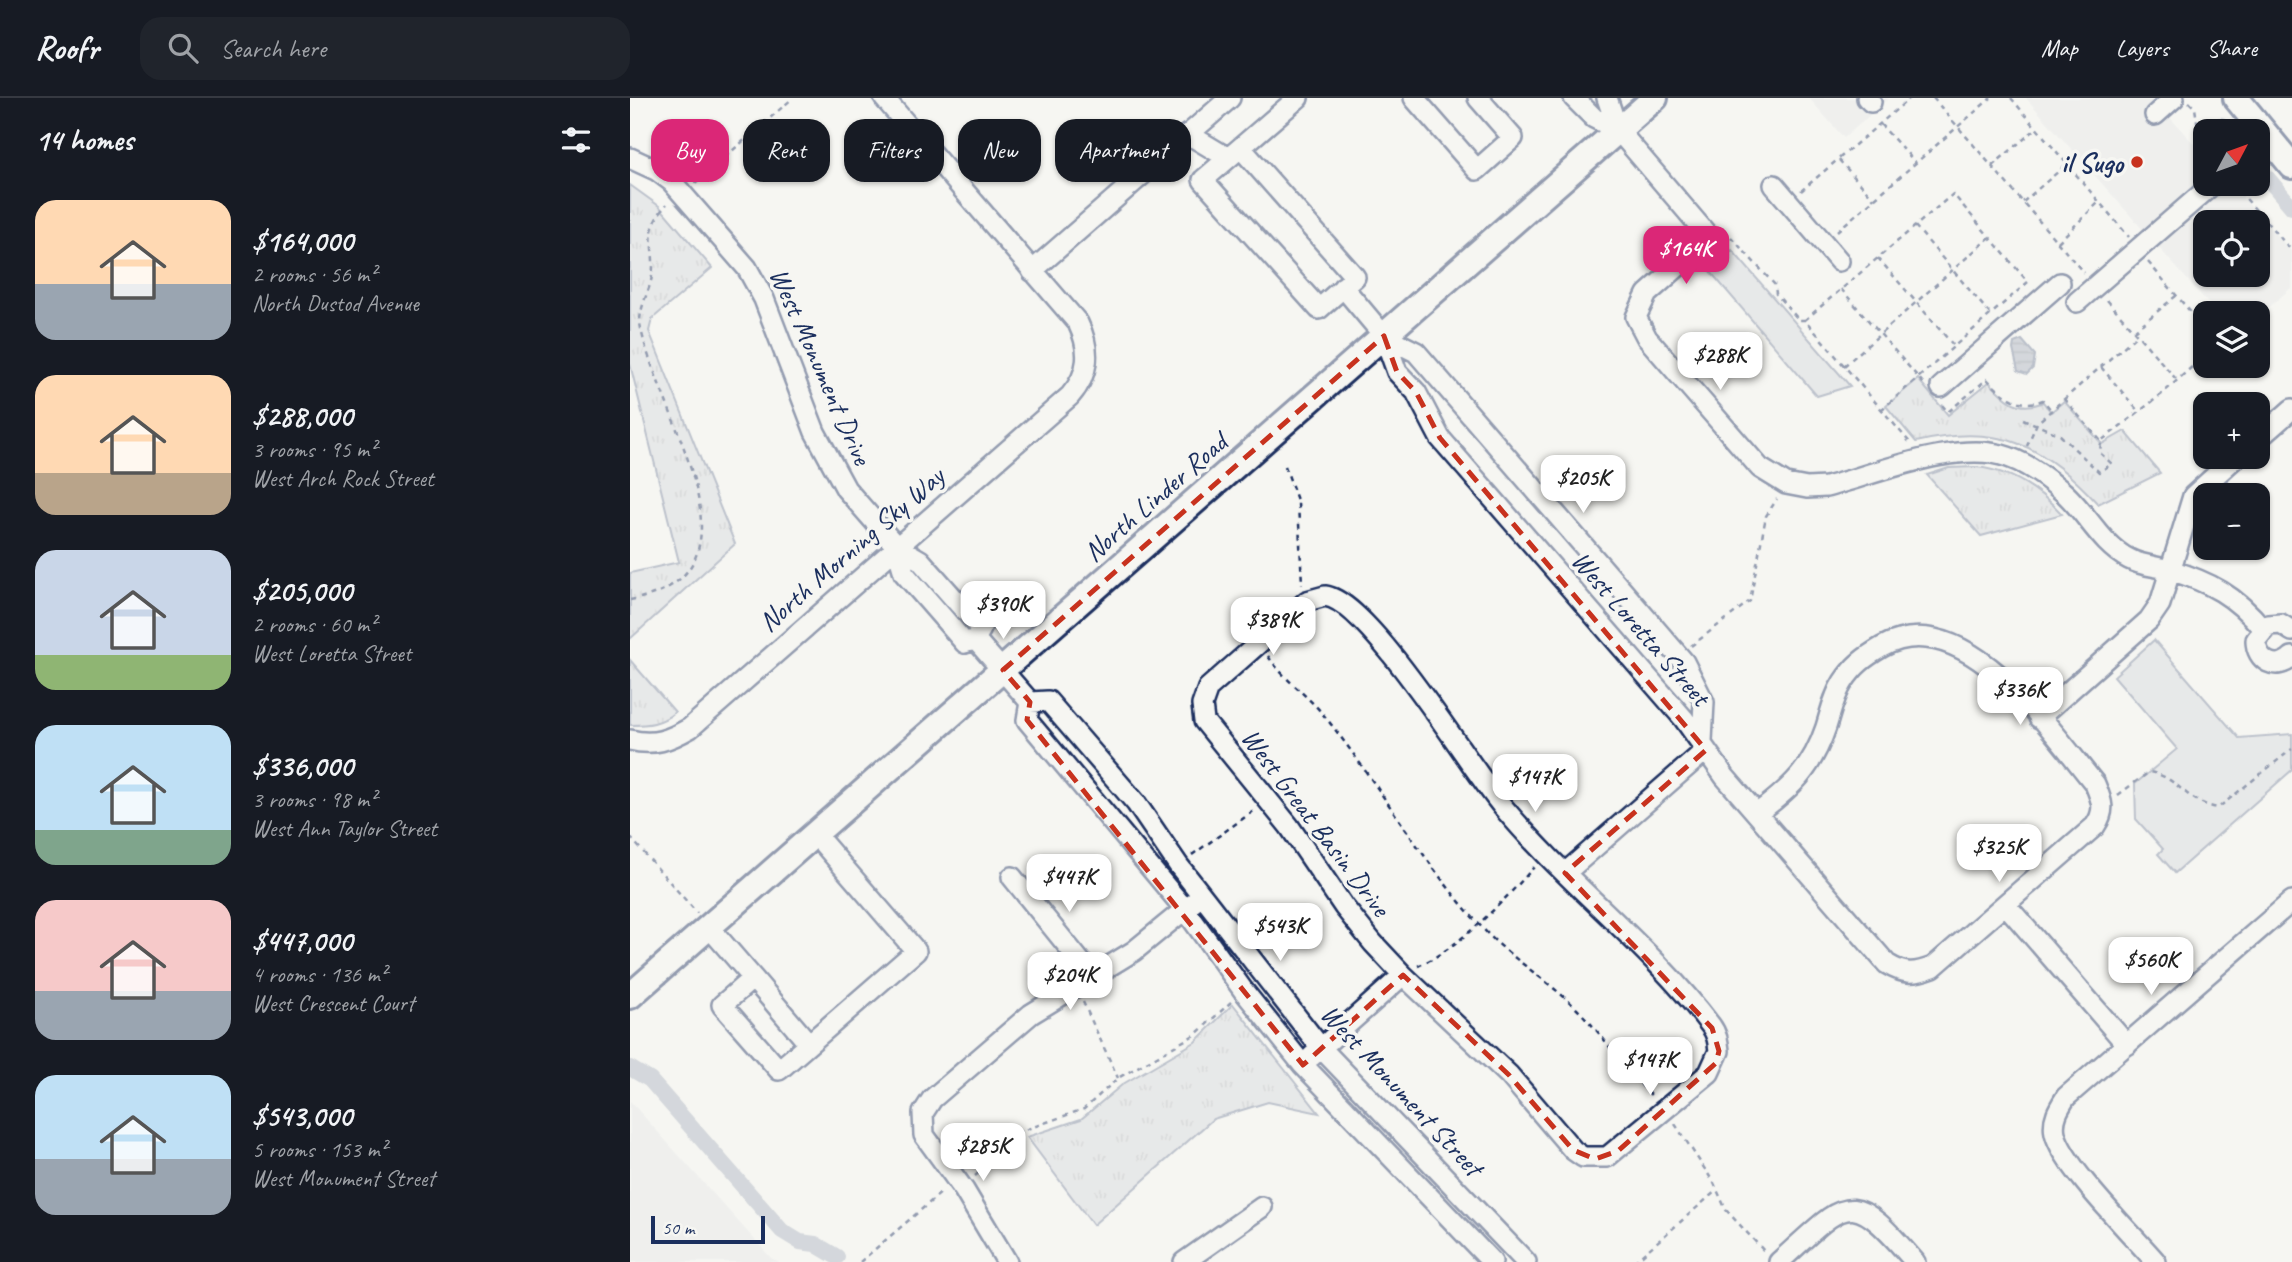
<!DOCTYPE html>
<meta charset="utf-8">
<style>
body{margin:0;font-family:Caveat,sans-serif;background:#20242c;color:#f1f3f6;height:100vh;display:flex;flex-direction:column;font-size:26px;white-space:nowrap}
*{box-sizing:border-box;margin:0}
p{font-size:23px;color:#9ea1a6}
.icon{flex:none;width:38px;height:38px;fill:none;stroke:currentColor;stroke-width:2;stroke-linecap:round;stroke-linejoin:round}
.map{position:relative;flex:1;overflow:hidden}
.side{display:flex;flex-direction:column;background:#171b24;width:630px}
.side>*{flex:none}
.hud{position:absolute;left:21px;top:21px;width:665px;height:63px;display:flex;gap:14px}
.needle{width:46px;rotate:49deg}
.tools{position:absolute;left:1563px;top:21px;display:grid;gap:14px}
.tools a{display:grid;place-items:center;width:77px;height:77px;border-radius:14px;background:#171b24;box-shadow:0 2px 5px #0004;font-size:35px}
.scale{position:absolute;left:21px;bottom:18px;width:114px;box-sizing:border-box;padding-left:7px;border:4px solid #1b2f5e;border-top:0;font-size:19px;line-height:24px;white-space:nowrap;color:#1b2f5e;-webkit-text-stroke:5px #f6f6f2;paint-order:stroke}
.price{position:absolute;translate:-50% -60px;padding:0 16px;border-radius:14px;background:#fff;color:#222;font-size:23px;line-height:46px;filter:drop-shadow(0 2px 4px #0008)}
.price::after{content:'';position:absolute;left:50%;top:42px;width:21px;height:16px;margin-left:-10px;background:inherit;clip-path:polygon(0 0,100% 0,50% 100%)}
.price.current{background:#db2777;color:#fff}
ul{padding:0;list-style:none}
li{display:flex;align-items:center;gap:21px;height:175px;padding:0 35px}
li span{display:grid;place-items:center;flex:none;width:196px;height:140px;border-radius:21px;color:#555}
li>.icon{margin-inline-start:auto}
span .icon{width:84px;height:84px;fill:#fffc;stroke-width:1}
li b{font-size:30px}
h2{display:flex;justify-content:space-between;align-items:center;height:84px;padding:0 35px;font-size:30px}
.tag{padding:0 24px;border-radius:21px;background:#171b24;box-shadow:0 2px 5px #0004;font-size:24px;line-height:63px}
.tag.current{background:#db2777;color:#fff}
header{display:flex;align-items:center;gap:42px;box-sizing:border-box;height:98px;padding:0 35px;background:#171b24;border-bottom:2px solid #363941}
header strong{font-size:33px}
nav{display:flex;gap:38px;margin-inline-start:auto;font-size:24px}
.search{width:490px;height:63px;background:#20242c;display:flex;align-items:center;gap:18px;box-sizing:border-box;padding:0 24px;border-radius:21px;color:#9ea1a6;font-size:26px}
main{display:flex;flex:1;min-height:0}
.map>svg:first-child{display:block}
</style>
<header>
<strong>Roofr</strong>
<div class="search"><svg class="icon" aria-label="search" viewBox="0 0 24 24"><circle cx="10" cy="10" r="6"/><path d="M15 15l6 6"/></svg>Search here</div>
<nav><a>Map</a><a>Layers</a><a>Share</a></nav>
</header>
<main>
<section class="side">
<h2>14 homes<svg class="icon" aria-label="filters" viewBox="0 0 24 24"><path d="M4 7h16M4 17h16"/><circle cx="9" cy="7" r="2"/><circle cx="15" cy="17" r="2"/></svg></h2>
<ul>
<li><span style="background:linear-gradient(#ffd9b3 60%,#9aa5b1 0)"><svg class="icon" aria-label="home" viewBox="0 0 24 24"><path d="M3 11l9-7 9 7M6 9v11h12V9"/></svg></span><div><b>$164,000</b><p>2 rooms · 56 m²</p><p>North Dustod Avenue</p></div></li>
<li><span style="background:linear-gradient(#ffd9b3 70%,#b9a48a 0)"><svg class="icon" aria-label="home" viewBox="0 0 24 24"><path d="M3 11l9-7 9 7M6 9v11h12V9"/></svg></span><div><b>$288,000</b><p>3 rooms · 95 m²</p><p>West Arch Rock Street</p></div></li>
<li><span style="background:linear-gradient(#c9d6e8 75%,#8fb573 0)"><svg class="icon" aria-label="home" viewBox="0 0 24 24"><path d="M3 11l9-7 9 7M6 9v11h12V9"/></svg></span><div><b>$205,000</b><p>2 rooms · 60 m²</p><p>West Loretta Street</p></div></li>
<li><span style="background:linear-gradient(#bfe0f5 75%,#7fa58c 0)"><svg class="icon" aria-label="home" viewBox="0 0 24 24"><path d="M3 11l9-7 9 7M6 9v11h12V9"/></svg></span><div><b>$336,000</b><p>3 rooms · 98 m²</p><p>West Ann Taylor Street</p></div></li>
<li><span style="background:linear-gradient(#f6c9c9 65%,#9aa5b1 0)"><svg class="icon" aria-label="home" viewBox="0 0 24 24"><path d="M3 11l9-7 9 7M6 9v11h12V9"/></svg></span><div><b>$447,000</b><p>4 rooms · 136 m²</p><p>West Crescent Court</p></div></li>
<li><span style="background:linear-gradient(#bfe0f5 60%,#9aa5b1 0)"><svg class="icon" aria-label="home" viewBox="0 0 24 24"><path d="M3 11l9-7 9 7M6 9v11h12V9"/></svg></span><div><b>$543,000</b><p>5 rooms · 153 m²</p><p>West Monument Street</p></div></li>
</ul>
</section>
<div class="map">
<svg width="1662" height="1164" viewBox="0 0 1662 1164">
<defs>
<pattern id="park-tufts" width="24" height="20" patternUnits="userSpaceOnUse" patternTransform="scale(1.75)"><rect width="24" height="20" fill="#d6d9dd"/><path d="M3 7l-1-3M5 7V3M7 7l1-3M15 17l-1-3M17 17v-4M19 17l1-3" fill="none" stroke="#b7bbc0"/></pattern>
<pattern id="water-rules" width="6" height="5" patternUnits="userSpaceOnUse" patternTransform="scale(1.75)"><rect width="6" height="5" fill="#abb2c0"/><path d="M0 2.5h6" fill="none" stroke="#8a919f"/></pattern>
</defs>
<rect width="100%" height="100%" fill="#f6f6f2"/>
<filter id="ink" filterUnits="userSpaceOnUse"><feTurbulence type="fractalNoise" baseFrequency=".0143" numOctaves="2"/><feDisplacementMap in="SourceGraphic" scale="14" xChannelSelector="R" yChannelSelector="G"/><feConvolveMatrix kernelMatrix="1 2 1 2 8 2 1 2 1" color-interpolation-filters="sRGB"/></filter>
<g filter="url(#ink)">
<path fill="#e6e7e7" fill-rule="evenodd" d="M 1179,0 L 1259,0 L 1214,40 Z
M 1396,0 L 1522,0 L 1575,58 L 1575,86 L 1600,86 L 1662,154 L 1662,189 L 1628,219 L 1628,215 L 1587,215 ZM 1575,124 L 1628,124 L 1628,177 L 1575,177 Z
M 0,1003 L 141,1160 L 149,1164 L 0,1164 Z"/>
<path fill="#d6d9dd" stroke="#78849e" stroke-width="2" d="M 1102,152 L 1220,288 L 1187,298 L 1079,172 Z
M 1524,542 L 1609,640 L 1662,636 L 1662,672 L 1545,775 L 1528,756 L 1533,751 L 1506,721 L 1505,686 L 1547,651 L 1484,578 Z"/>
<path fill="url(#park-tufts)" stroke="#78849e" stroke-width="2" d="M 0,87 L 29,108 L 82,170 L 22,221 L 19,233 L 105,446 L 0,541 L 0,475 L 49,464 L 0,266 Z
M 1288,281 L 1318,317 L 1359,284 C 1375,301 1388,315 1413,304 L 1421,314 L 1434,303 L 1472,346 L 1495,333 L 1530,375 L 1468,406 C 1413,345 1367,325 1286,344 L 1256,308 Z
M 1345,369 C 1380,372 1408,390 1432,416 L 1351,438 L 1297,377 L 1319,370 Z
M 0,562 L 45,614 C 31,626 18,627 0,627 Z
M 603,906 L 689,1015 L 638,1004 L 583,1021 L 463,1127 L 397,1039 L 451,1021 L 493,986 L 565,944 Z"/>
<path fill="url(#water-rules)" stroke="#717e99" stroke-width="2" d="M 1392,242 L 1405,257 L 1403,270 L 1397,276 L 1388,273 L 1383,251 L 1384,245 Z"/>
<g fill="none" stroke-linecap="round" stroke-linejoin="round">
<path stroke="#abb2c0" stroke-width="16" d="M 1591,27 L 1596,33
M 1628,69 L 1662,109
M 0,970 L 20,982 L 152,1133 L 170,1144 L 185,1146 L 207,1159"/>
<defs>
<path id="minor" d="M 784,0 L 847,72 L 883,40 L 848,0
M 944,0 L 964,20 L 988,32 L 1080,140 L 1017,196 L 1006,219 L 1017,240 L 1130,370 L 1156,386 L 1177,390 L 1196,389 C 1246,376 1328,341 1378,359 C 1398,366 1416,379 1432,393 C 1456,413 1470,446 1499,461 C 1512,468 1526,468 1540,472 C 1580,484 1606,498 1632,530
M 977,0 L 988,32
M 1237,0 L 1241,4
M 1525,17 L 1544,0
M 558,36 L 598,60
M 611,50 L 725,179 L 689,211 L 573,82 L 668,0
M 0,60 L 26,72 L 42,84 L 117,170 L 134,201 L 185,334 L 216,391 L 266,448 L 290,462 L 351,531 L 345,541 L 335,545 L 274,475 L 266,448
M 1144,87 L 1209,163
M 402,173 L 600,0
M 713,189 L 754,238 L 767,274 L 786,294 L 810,340 L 1054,621 L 1095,679 L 1257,866 C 1275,877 1284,876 1303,869 L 1465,728 C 1476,712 1472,703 1465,686 C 1421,633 1334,503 1252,549 C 1235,559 1224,567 1213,584 C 1204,598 1201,613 1196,629 C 1182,671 1162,689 1128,715
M 1447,204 L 1583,86
M 754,238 L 786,254 L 1054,564 L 1074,604 L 1072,643
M 1311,289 L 1430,185
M 1628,341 L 1662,311
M 695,498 C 739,503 840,670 873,709 C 937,786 1021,848 1081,928 C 1087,936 1088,944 1089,953 L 1079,975 L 977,1059 L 953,1059 L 943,1052 L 879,977 L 773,877 L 743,845 L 714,809 L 659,728 L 574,623 L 572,607 L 578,590 L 677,503 Z
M 1662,533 L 1651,526 L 1638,527 L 1626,542 C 1626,563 1646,574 1662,559
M 345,541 L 400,604 L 397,622 L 554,810 L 613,892 L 673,967 L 862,1164
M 400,604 L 418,603 L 506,705 L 549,768 L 691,950 L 896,1164
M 1409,620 L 1519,522 L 1530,506 L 1563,398 L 1606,359
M 0,642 C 24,648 39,642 60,630 L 440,298 C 460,275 461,252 448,225 L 254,0
M 935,775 L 1076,652
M 382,779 L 463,879
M 1376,807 L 1497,947
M 79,829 L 123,880 L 92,907 L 149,972 L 286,853 L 185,736
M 123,880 L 179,946
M 681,959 L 773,877
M 377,1164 L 334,1092 L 294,1037 L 293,1015 L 302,1001 L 401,916 L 504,853 L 564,804
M 554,1164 L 632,1109
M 1149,1164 C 1219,1101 1219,1087 1285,1164
M 1526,1164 C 1502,1136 1432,1067 1425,1035 C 1422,1021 1429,1010 1436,999 L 1662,803"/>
<path id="major" d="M 1606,0 L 1662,68
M 0,898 L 1025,0"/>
</defs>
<use href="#minor" stroke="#1b2f5e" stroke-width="24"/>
<use href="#major" stroke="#1b2f5e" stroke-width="30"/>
<path stroke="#1b2f5e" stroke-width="2.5" stroke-dasharray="5 5" stroke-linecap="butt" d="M 1303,0 L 1454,175
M 1381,0 L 1499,139
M 1559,4 L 1565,10 L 1571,49 L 1575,53
M 1250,26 L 1286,65
M 1209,62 L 1244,101
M 1362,68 L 1407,30
M 65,85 L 163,0
M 1603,86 L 1662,153
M 1171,93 L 1280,0
M 1393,104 L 1437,66
M 1285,128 L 1360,216
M 1207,133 L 1361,0
M 1101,139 L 1145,187 L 1146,196 L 1169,222 L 1175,222 L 1282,347
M 1428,144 L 1469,104
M 1248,160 L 1324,248
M 1518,164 L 1575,231
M 1211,191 L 1294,286
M 1477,202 L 1546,281
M 1175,222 L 1323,96 L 1398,184 L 1251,312
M 1504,233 L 1547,197
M 1214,268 L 1360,139
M 1471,269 L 1509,314
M 1434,301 L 1471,343
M 1312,307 L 1318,314 L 1357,281 C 1373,298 1390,311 1413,302 L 1421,312
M 1393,321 L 1430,337 L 1469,374 L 1482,366 L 1470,355 L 1471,343 L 1532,296 L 1575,257
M 1397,348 L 1407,325 L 1507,237
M 655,368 L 668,405 L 672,486
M 0,502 C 147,477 22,306 10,225 C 10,209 17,198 21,183 C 29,150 9,137 37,106
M 1061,548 L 1120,503 L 1136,418 L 1147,401
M 638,558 C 654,582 679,598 696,620 C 752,690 796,771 858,836 C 885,863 920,884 947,911 C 975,939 995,972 1023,999
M 1488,697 L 1519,674 C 1549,679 1554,704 1588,710 L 1662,651
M 0,739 L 67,815
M 562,757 L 625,712
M 788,868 C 829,850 875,802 904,769
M 453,904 L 488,980
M 1045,1026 L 1084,1085 L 1096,1112 L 1135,1154
M 345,1078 L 364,1062 L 386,1035 L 454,1011 L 488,980 L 566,936 L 601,904
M 230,1164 L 313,1093
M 1004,1164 L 1086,1093"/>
<use href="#minor" stroke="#f6f6f2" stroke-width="19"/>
<use href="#major" stroke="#f6f6f2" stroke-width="24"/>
</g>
</g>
<path d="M0 0H1662V1164H0ZM 754,238 L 767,274 L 786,294 L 810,340 L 1076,652 L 935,775 L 1082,930 L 1089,953 L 1086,965 L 988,1053 L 965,1061 L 943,1052 L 879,977 L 773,877 L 673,967 L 397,622 L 400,604 L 373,572 Z" fill="#f6f6f2" fill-opacity=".55" fill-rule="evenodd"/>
<path fill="none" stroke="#c8321e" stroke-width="5" stroke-dasharray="14 9" stroke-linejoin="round" d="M 754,238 L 767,274 L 786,294 L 810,340 L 1076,652 L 935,775 L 1082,930 L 1089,953 L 1086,965 L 988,1053 L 965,1061 L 943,1052 L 879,977 L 773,877 L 673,967 L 397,622 L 400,604 L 373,572 Z"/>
<circle fill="#c8321e" stroke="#f6f6f2" stroke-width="2.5" cx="1507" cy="64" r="7"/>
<g text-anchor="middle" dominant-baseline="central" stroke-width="7" stroke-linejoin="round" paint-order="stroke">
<g font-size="28" font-weight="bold" fill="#1b2f5e" stroke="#f6f6f2" text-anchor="end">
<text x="1493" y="64">il Sugo</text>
</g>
<g font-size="28" fill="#1b2f5e" stroke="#f6f6f2">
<text transform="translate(191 268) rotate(66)">West Monument Drive</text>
<text transform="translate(525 399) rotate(-41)">North Linder Road</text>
<text transform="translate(221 451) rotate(-41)">North Morning Sky Way</text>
<text transform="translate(1011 530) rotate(49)">West Loretta Street</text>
<text transform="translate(686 724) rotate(53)">West Great Basin Drive</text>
<text transform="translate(772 992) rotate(47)">West Monument Street</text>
</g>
</g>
</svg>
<div class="tools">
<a><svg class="needle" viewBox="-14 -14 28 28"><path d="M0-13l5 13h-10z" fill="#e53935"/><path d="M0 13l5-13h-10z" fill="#9ea1a6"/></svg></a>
<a><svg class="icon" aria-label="locate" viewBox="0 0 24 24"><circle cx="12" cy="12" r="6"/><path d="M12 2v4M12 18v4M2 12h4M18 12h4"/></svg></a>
<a><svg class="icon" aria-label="layers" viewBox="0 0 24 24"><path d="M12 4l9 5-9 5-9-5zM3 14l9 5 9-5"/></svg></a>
<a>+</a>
<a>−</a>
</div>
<div class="scale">50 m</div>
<b class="price current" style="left:1056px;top:188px">$164K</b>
<b class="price" style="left:1090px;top:294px">$288K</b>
<b class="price" style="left:953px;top:417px">$205K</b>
<b class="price" style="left:373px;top:543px">$390K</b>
<b class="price" style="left:643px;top:559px">$389K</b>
<b class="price" style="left:1390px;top:629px">$336K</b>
<b class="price" style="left:905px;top:716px">$147K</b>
<b class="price" style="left:1369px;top:786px">$325K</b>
<b class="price" style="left:439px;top:816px">$447K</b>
<b class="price" style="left:650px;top:865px">$543K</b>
<b class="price" style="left:1521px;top:899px">$560K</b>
<b class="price" style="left:440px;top:914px">$204K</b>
<b class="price" style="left:1020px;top:999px">$147K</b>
<b class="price" style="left:353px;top:1085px">$285K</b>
<div class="hud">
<a class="tag current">Buy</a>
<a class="tag">Rent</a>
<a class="tag">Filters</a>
<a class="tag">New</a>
<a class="tag">Apartment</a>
</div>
</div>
</main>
